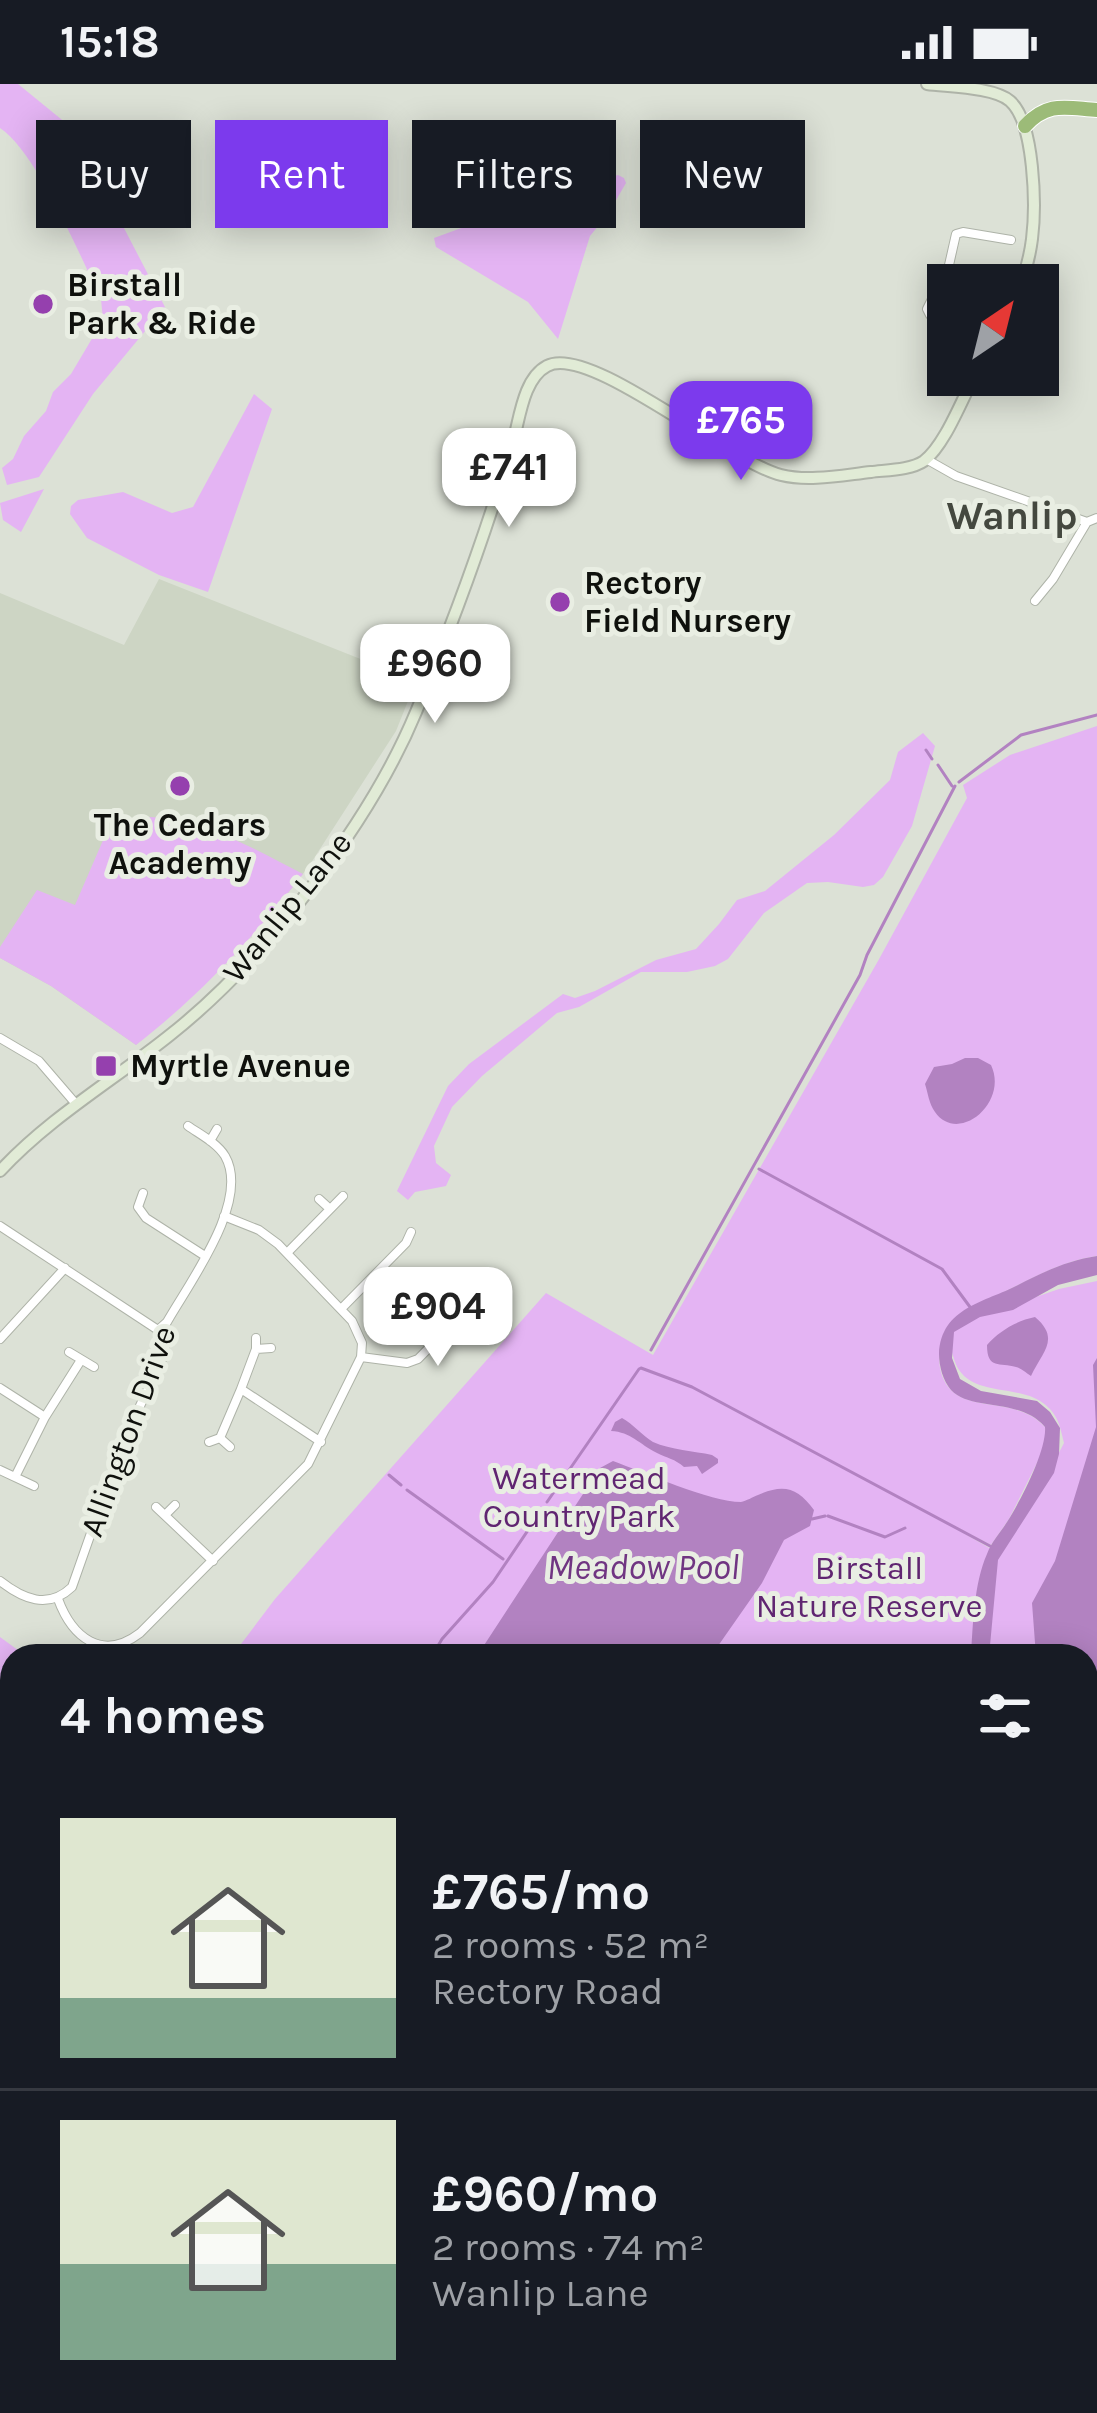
<!DOCTYPE html>
<meta charset="utf-8">
<style>
body{margin:0;font-family:Karla,sans-serif;background:#242831;color:#f1f3f6;height:100vh;display:flex;flex-direction:column;font-size:45px;white-space:nowrap}
*{box-sizing:border-box;margin:0}
p{font-size:39px;color:#9ea1a6}
.icon{flex:none;width:66px;height:66px;fill:none;stroke:currentColor;stroke-width:2;stroke-linecap:round;stroke-linejoin:round}
.map{position:relative;flex:1;overflow:hidden}
.panel{position:absolute;left:0px;top:1560px;width:1098px;height:771px;display:flex;flex-direction:column;background:#171b24;border-radius:36px 36px 0 0;box-shadow:0 6px 30px #0003}
.panel>*{flex:none}
.guide{position:absolute;left:36px;top:36px;width:1026px;height:108px;display:flex;gap:24px}
.needle{width:78px;rotate:35deg}
.buttons{position:absolute;left:927px;top:180px;display:grid;gap:24px}
.buttons a{display:grid;place-items:center;width:132px;height:132px;border-radius:0px;background:#171b24;box-shadow:0 6px 30px #0003;font-size:60px}
.price{position:absolute;translate:-50% -102px;padding:0 27px;border-radius:24px;background:#fff;color:#222;font-size:39px;line-height:78px;filter:drop-shadow(0 3px 6px #0008)}
.price::after{content:'';position:absolute;left:50%;top:72px;width:36px;height:27px;margin-left:-18px;background:inherit;clip-path:polygon(0 0,100% 0,50% 100%)}
.price.current{background:#7c3aed;color:#fff}
ul{padding:0;list-style:none}
li{display:flex;align-items:center;gap:36px;height:300px;padding:0 60px}
li+li{border-top:3px solid #363941}
li span{display:grid;place-items:center;flex:none;width:336px;height:240px;border-radius:0px;color:#555}
li>.icon{margin-inline-start:auto}
span .icon{width:144px;height:144px;fill:#fffc;stroke-width:1}
li b{font-size:51px}
h2{display:flex;justify-content:space-between;align-items:center;height:144px;padding:0 60px;font-size:51px}
.pill{padding:0 42px;border-radius:0px;background:#171b24;box-shadow:0 6px 30px #0003;font-size:42px;line-height:108px}
.pill.current{background:#7c3aed;color:#fff}
.status{display:flex;justify-content:space-between;align-items:center;height:84px;padding:0 60px;background:#171b24;direction:ltr}
.status svg{height:33px;fill:currentColor}
.map>svg:first-child{display:block}
</style>
<div class="status"><b>15:18</b><svg viewBox="0 0 49 12"><path d="M0 12V9h3v3zM5 12V6h3v6zM10 12V3h3v9zM15 12V0h3v12zM26 1h20v11H26zM47 4h2v5h-2z"/></svg></div>
<div class="map">
<svg width="1097" height="2329" viewBox="0 0 1097 2329">
<rect width="100%" height="100%" fill="#dce1d6"/>
<path fill="#cdd5c4" d="M 159,495 L 416,597 L 396,647 L 309,782 L 277,823 L 204,901 L 136,961 L 51,902 L 0,874 L 0,509 L 124,561 Z"/>
<path fill="#e4b4f3" d="M 0,0 L 18,0 L 72,44 L 165,223 L 93,310 L 39,393 L 7,401 L 2,384 L 13,375 L 24,352 L 46,327 L 53,308 L 71,290 L 103,236 L 101,215 C 81,174 36,67 0,44 Z
M 618,91 L 624,94 L 626,99 L 608,130 L 590,152 L 558,255 L 528,218 L 436,163 L 434,154 L 577,102 Z
M 254,310 L 272,325 L 208,508 L 159,491 L 87,454 L 70,430 L 71,422 L 78,416 L 123,408 L 172,429 L 193,423 Z
M 44,405 L 21,448 L 3,436 L 0,419 Z
M 1097,642 L 1097,1172 C 1062,1177 1033,1194 1002,1209 C 988,1216 972,1221 960,1230 C 938,1247 931,1285 951,1306 C 973,1328 1018,1313 1045,1343 L 1046,1355 L 1039,1375 L 1009,1435 L 991,1461 L 929,1429 L 998,1469 L 1036,1413 L 1064,1359 C 1060,1342 1058,1330 1043,1319 C 1017,1299 966,1315 954,1275 C 949,1261 950,1252 957,1240 L 1059,1205 L 1097,1197 L 1097,2218 L 1086,2241 L 1086,1572 L 232,1572 L 275,1515 L 546,1209 L 653,1271 L 878,877 L 967,714 L 963,701 L 1010,671 Z
M 923,649 L 935,662 L 912,742 L 883,793 L 874,801 L 863,803 L 828,798 L 807,799 L 764,829 L 728,875 L 715,882 L 687,888 L 641,888 L 579,923 L 557,929 L 482,992 L 452,1023 L 434,1062 L 436,1079 L 451,1091 L 446,1102 L 415,1108 L 408,1116 L 397,1107 L 448,1002 L 469,980 L 563,910 L 575,914 L 595,907 L 656,876 L 696,865 L 719,840 L 737,816 L 765,807 L 834,751 L 890,696 L 898,668 Z
M 147,733 C 202,733 255,766 303,790 C 255,852 198,913 136,961 L 51,902 L 0,874 L 0,863 L 37,806 L 75,821 L 104,754 L 117,747 L 122,739 L 132,742 L 138,736 Z
M 0,1553 L 26,1572 L 12,1572 L 12,1800 L 0,1791 Z
M 12,1870 L 12,2147 L 0,2137 L 0,1886 Z
M 254,2319 L 1018,2319 L 1001,2329 L 257,2329 Z"/>
<path fill="#b282c1" d="M 965,974 L 978,974 L 991,981 C 1009,1019 958,1061 935,1028 C 929,1020 928,1009 925,1000 L 934,983 L 952,980 Z
M 1097,1172 L 1097,1191 L 1058,1201 L 1013,1226 L 980,1233 L 954,1248 L 952,1274 L 960,1295 L 981,1307 L 1037,1317 L 1050,1328 L 1060,1344 L 1059,1370 L 1054,1389 L 998,1476 L 989,1572 L 971,1572 C 973,1540 974,1499 987,1470 C 992,1457 1000,1449 1007,1438 C 1020,1418 1047,1366 1045,1343 C 1019,1313 972,1328 951,1306 C 943,1297 939,1282 939,1270 C 941,1223 986,1218 1018,1201 C 1043,1188 1069,1176 1097,1172 Z
M 1035,1233 C 1061,1255 1042,1268 1031,1292 C 1026,1289 1021,1284 1016,1283 C 1000,1278 987,1286 987,1261 C 999,1247 1016,1237 1035,1233 Z
M 1097,1274 L 1097,1696 L 1086,1680 L 1086,1572 L 1036,1572 L 1032,1519 L 1055,1477 L 1096,1343 L 1093,1281 Z
M 622,1334 C 633,1340 642,1351 653,1358 C 671,1366 694,1367 712,1371 L 718,1375 L 718,1379 L 702,1390 L 697,1382 L 684,1383 C 675,1375 667,1374 657,1369 C 639,1360 631,1348 611,1347 L 615,1338 Z
M 613,1377 C 643,1388 711,1418 741,1418 C 746,1417 753,1413 758,1411 C 784,1399 798,1404 814,1426 L 810,1442 L 784,1456 L 762,1499 L 711,1572 L 477,1572 L 600,1384 Z
M 0,2073 L 12,2089 L 12,2159 L 0,2103 Z
M 422,2319 L 432,2319 L 435,2325 L 443,2319 L 519,2319 L 509,2324 L 511,2329 L 432,2329 Z
M 537,2319 L 611,2319 L 617,2329 L 520,2329 Z
M 649,2319 L 742,2319 L 738,2329 L 658,2329 Z
M 761,2319 L 860,2319 L 825,2327 L 762,2329 L 764,2322 Z"/>
<g fill="none" stroke-linecap="round" stroke-linejoin="round">
<path stroke="#b282c1" stroke-width="3" d="M 926,666 L 932,675
M 938,681 L 952,702
M 959,698 L 1021,651 L 1097,631
M 759,1085 L 942,1185 L 970,1223
M 651,1266 L 860,891 L 867,871 L 955,702
M 389,1391 L 401,1401
M 407,1406 L 503,1475
M 547,1418 L 639,1285 L 641,1284 L 692,1303 L 990,1462
M 828,1432 L 885,1453 L 905,1444
M 812,1435 L 825,1432
M 432,1572 L 442,1555 L 493,1498 L 541,1427"/>
<defs>
<path id="street" d="M 948,241 L 930,231 L 927,225 L 949,181 L 956,150 L 963,148 L 1011,156
M 926,375 L 956,392 L 1087,438 L 1097,434
M 1035,517 L 1053,495 L 1087,438
M 0,954 L 39,977 L 76,1020
M 210,1057 L 217,1045
M 143,1109 L 138,1123 L 146,1134 L 205,1172
M 319,1115 L 330,1125
M 0,1142 L 158,1246
M 287,1169 L 343,1112
M 341,1225 L 406,1159 L 411,1148
M 256,1254 L 256,1265 L 241,1305 L 321,1358
M 0,1255 L 65,1184
M 256,1265 L 271,1264
M 69,1268 L 94,1283
M 361,1273 L 407,1279 L 418,1275 L 484,1208 L 495,1205
M 0,1304 L 45,1333 L 81,1276
M 220,1354 L 241,1305
M 209,1358 L 220,1354 L 230,1363
M 0,1386 L 34,1402
M 15,1393 L 45,1333
M 156,1423 L 213,1477
M 165,1431 L 175,1421
M 0,1497 C 23,1515 48,1526 72,1503 L 123,1358 L 163,1273 L 165,1264 L 158,1246 L 167,1238 C 189,1199 251,1117 225,1072 C 217,1059 201,1051 188,1042
M 58,1515 C 72,1553 102,1578 140,1549 L 308,1380 L 361,1273 L 362,1259 L 352,1237 L 278,1160 L 259,1146 L 224,1132
M 0,1797 L 12,1806"/>
<path id="secondary" d="M 927,0 C 948,3 994,3 1010,17 C 1035,39 1036,123 1032,155 C 1030,171 1026,186 1021,201
M 0,1087 C 50,1033 114,996 170,951 C 264,877 370,739 416,628 C 453,539 487,447 514,354 C 520,332 524,294 547,282 C 589,259 730,379 781,391 C 809,398 843,391 871,388 C 887,386 911,386 924,377 C 945,361 962,315 975,291"/>
<path id="highway" d="M 1025,42 C 1048,17 1066,24 1097,26"/>
</defs>
<use href="#street" stroke="#aeb3a8" stroke-width="10"/>
<use href="#secondary" stroke="#aeb3a8" stroke-width="14"/>
<use href="#highway" stroke="#fff" stroke-width="16"/>
<use href="#street" stroke="#fff" stroke-width="8"/>
<use href="#secondary" stroke="#e1ebd6" stroke-width="10"/>
<use href="#highway" stroke="#9cbb78" stroke-width="14"/>
</g>
<g fill="#9540ae" stroke="#e9eee3" stroke-width="4.5">
<circle cx="43" cy="220" r="12"/>
<circle cx="560" cy="518" r="12"/>
<circle cx="180" cy="702" r="12"/>
<rect x="94" y="970" width="24" height="24" rx="6"/>
</g>
<g text-anchor="middle" dominant-baseline="central" stroke-width="10" stroke-linejoin="round" paint-order="stroke">
<g font-size="33" font-weight="bold" fill="#0f110d" stroke="#e9eee3" text-anchor="start">
<text x="67" y="201">Birstall<tspan x="67" dy="38">Park &amp; Ride</tspan></text>
<text x="584" y="499">Rectory<tspan x="584" dy="38">Field Nursery</tspan></text>
<text x="180" y="741" text-anchor="middle">The Cedars<tspan x="180" dy="38">Academy</tspan></text>
<text x="130" y="982">Myrtle Avenue</text>
</g>
<g font-size="33" fill="#0f110d" stroke="#e9eee3">
<text transform="translate(287 823) rotate(-51)">Wanlip Lane</text>
<text transform="translate(128 1347) rotate(-70)">Allington Drive</text>
</g>
<g font-size="33" fill="#602571" stroke="#e9eee3">
<text x="579" y="1394">Watermead<tspan x="579" dy="38">Country Park</tspan></text>
<text x="869" y="1484">Birstall<tspan x="869" dy="38">Nature Reserve</tspan></text>
</g>
<g font-size="36" font-style="italic" fill="#703582" stroke="#e9eee3">
<text x="643" y="1483">Meadow Pool</text>
</g>
<g font-size="39" font-weight="bold" fill="#44483f" stroke="#e9eee3">
<text x="1012" y="432">Wanlip</text>
</g>
</g>
</svg>
<div class="buttons">
<a><svg class="needle" viewBox="-14 -14 28 28"><path d="M0-13l5 13h-10z" fill="#e53935"/><path d="M0 13l5-13h-10z" fill="#9ea1a6"/></svg></a>
</div>
<b class="price current" style="left:741px;top:399px">£765</b>
<b class="price" style="left:509px;top:446px">£741</b>
<b class="price" style="left:435px;top:642px">£960</b>
<b class="price" style="left:438px;top:1285px">£904</b>
<div class="guide">
<a class="pill">Buy</a>
<a class="pill current">Rent</a>
<a class="pill">Filters</a>
<a class="pill">New</a>
</div>
<section class="panel">
<h2>4 homes<svg class="icon" aria-label="filters" viewBox="0 0 24 24"><path d="M4 7h16M4 17h16"/><circle cx="9" cy="7" r="2"/><circle cx="15" cy="17" r="2"/></svg></h2>
<ul>
<li><span style="background:linear-gradient(#dfe7d0 75%,#7fa58c 0)"><svg class="icon" aria-label="home" viewBox="0 0 24 24"><path d="M3 11l9-7 9 7M6 9v11h12V9"/></svg></span><div><b>£765/mo</b><p>2 rooms · 52 m²</p><p>Rectory Road</p></div></li>
<li><span style="background:linear-gradient(#dfe7d0 60%,#7fa58c 0)"><svg class="icon" aria-label="home" viewBox="0 0 24 24"><path d="M3 11l9-7 9 7M6 9v11h12V9"/></svg></span><div><b>£960/mo</b><p>2 rooms · 74 m²</p><p>Wanlip Lane</p></div></li>
</ul>
</section>
</div>
